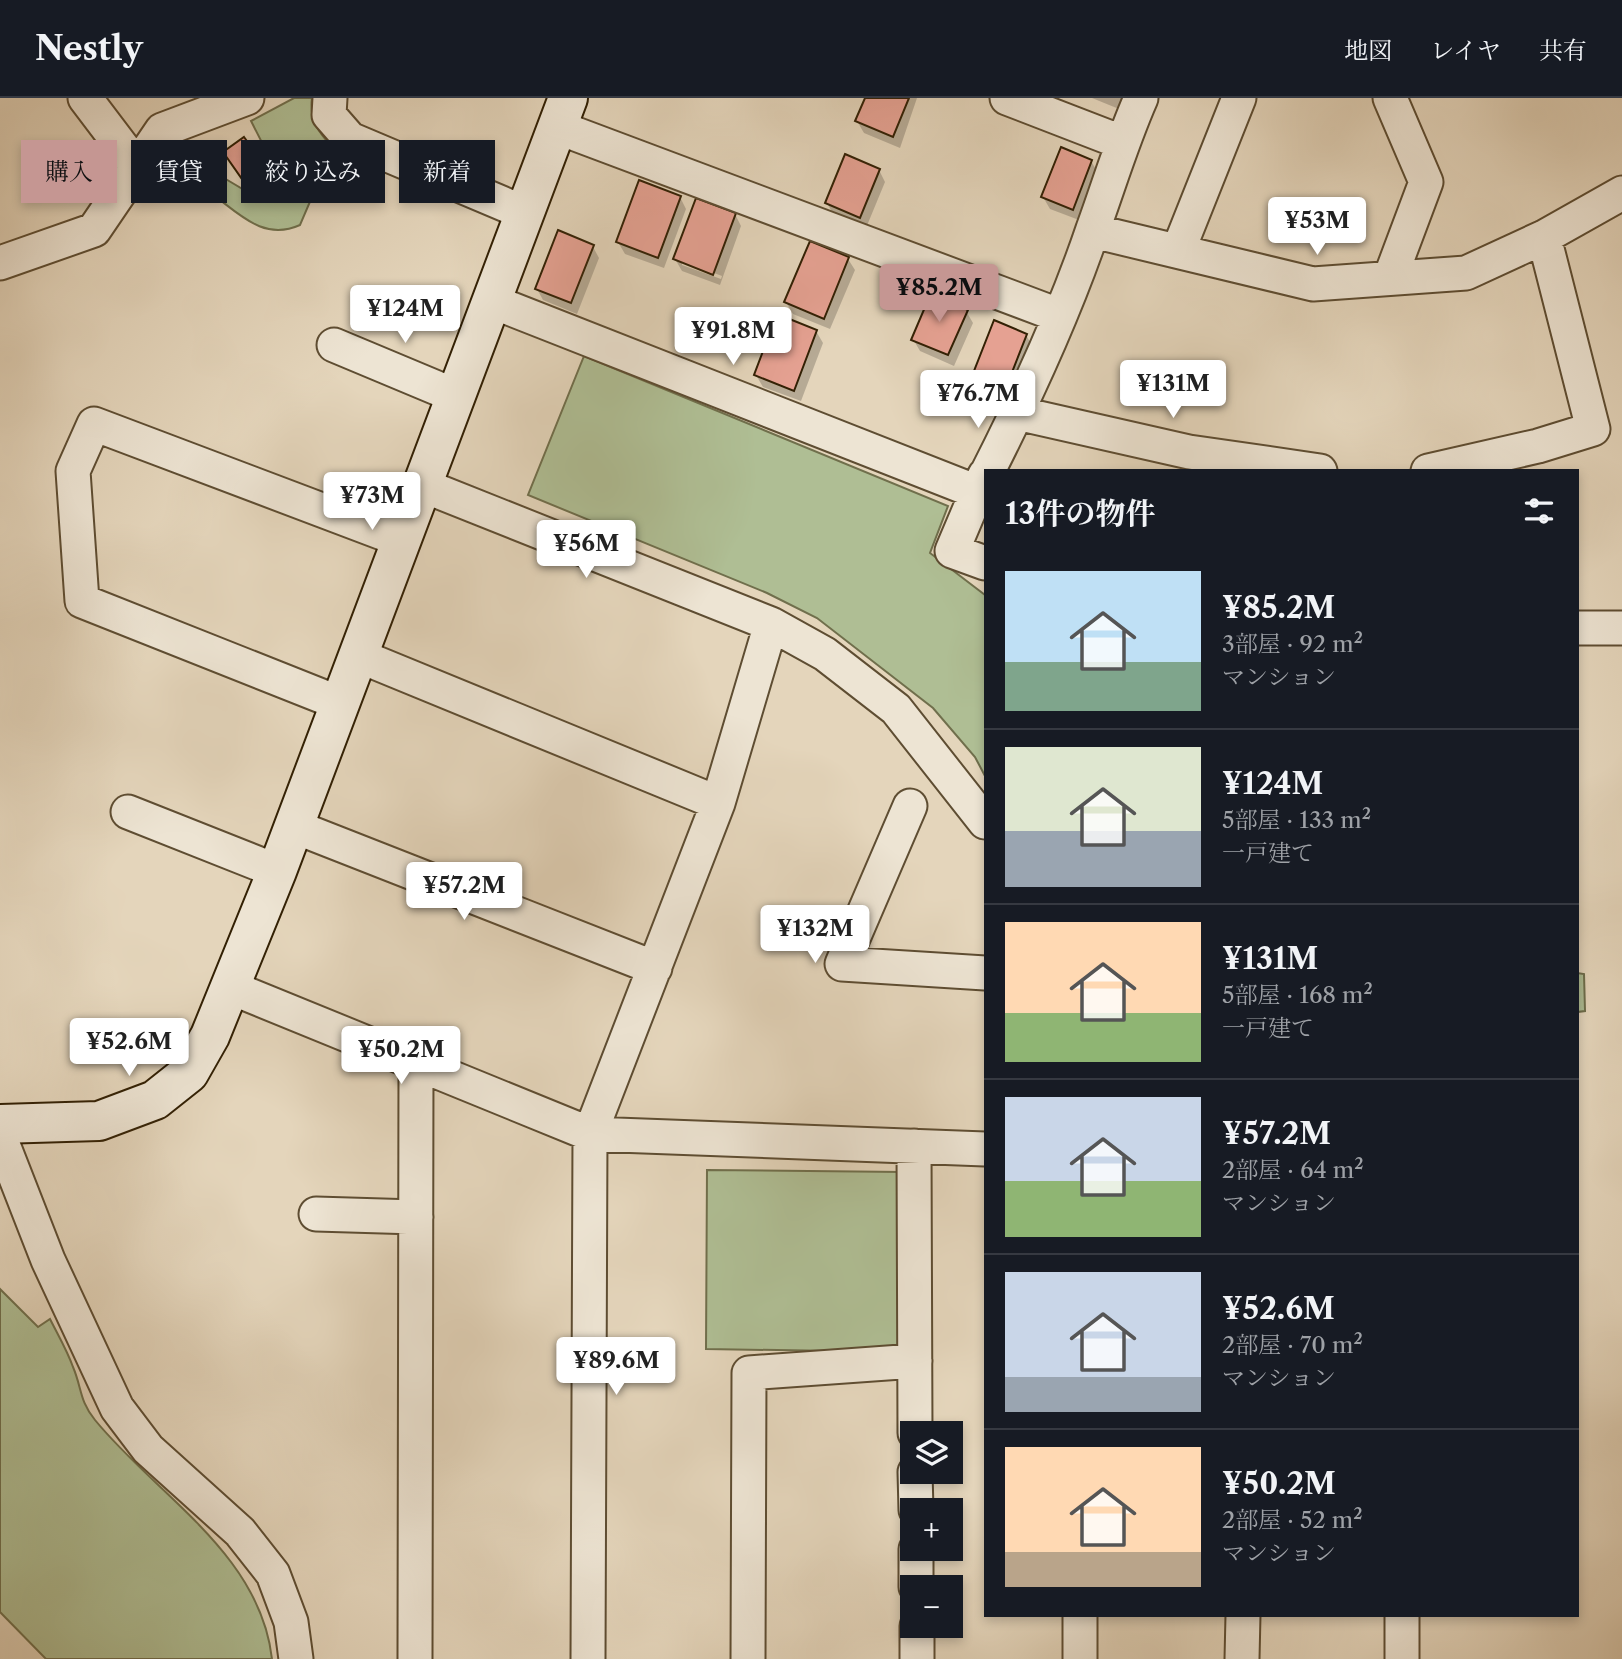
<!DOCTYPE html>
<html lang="ja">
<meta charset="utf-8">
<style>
body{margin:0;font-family:"Libre Caslon Text","Noto Serif JP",serif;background:#242831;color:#f1f3f6;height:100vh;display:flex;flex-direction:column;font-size:26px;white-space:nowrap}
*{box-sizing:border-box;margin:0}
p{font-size:23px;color:#9ea1a6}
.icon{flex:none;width:38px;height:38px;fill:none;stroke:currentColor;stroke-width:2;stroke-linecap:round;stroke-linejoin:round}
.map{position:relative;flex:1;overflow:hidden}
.side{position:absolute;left:984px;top:371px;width:595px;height:1148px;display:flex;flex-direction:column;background:#171b24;border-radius:0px;box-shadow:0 4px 10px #0003}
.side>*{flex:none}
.banner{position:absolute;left:21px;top:42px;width:665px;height:63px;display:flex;gap:14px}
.controls{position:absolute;left:900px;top:1323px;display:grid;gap:14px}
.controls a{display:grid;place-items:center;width:63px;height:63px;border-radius:0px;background:#171b24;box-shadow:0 4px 10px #0003;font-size:35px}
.price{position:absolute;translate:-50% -60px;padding:0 16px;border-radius:7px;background:#fff;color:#222;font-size:23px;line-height:46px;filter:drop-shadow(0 2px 4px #0008)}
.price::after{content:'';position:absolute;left:50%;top:42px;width:21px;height:16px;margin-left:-10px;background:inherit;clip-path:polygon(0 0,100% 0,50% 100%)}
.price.active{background:#c59692;color:#111}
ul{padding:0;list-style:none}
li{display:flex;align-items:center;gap:21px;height:175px;padding:0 21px}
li+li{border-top:2px solid #363941}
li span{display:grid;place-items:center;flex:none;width:196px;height:140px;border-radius:0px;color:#555}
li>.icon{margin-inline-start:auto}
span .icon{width:84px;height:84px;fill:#fffc;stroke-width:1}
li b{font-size:30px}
h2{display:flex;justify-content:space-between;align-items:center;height:84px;padding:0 21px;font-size:30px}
.pill{padding:0 24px;border-radius:0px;background:#171b24;box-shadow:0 4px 10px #0003;font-size:24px;line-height:63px}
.pill.active{background:#c59692;color:#111}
header{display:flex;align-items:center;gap:42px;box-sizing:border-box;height:98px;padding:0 35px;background:#171b24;border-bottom:2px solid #363941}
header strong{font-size:33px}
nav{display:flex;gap:38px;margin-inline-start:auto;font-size:24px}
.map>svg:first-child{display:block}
</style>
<header>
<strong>Nestly</strong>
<nav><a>地図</a><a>レイヤ</a><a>共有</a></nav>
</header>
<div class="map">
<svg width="1622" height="1561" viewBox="0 0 1622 1561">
<rect width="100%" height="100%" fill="#e4d5bb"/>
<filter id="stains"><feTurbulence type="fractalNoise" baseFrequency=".00286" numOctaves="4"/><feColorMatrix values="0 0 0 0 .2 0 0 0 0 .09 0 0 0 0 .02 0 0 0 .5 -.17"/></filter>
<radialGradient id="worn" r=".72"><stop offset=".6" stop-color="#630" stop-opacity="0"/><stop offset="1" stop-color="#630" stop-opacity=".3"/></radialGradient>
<path fill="#afbe94" stroke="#706f4c" stroke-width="2" d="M 294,0 L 312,0 C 309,22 319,35 333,50 L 300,127 C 262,144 238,114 208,93 L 212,85 L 224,80 L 251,96 L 277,74 L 251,23 Z
M 584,258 L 948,408 L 930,455 L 985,497 L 985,678 L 975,659 L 933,610 L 817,520 L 767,495 L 528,397 Z
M 1577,875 L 1584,876 L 1585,913 L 1577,914 Z
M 707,1072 L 902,1074 L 900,1254 L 706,1251 Z
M 0,1191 L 38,1229 L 50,1221 C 58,1237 67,1252 73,1269 C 82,1290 79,1302 95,1322 C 157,1398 260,1455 272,1561 L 46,1561 L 0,1514 Z"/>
<path fill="#0003" fill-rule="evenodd" d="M 866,0 L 917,0 L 900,50 L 864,35 L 857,23 Z
M 1092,0 L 1123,0 L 1119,11 Z
M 1091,63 L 1098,75 L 1079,122 L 1050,111 L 1043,99 Z
M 232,66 L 269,77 L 276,88 L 257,102 Z
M 879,72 L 885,84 L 866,130 L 833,116 L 827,105 Z
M 680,99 L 686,111 L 664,170 L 625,156 L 618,144 Z
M 735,116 L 741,128 L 720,187 L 682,173 L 675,161 ZM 682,163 L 722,178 L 721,181 L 682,167 Z
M 593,149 L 599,160 L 577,216 L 543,202 L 537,191 Z
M 848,161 L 855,172 L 830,231 L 793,216 L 786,204 Z
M 966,213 L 973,225 L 954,268 L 920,253 L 913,241 Z
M 816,233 L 823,245 L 801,303 L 763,289 L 756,277 Z
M 1026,237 L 1033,249 L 1013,297 L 982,284 L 976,273 Z"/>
<path fill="#e5a192" stroke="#322004" stroke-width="2" d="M 865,0 L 909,0 L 893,39 L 855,23 Z
M 244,39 L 271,76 L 249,91 L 223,54 Z
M 1061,49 L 1092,62 L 1073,112 L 1041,99 Z
M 845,56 L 880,71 L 860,120 L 825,105 Z
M 639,82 L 681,98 L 658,160 L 616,144 Z
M 696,100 L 736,115 L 713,177 L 673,161 Z
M 558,132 L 594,147 L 571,205 L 535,191 Z
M 810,143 L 849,159 L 824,221 L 784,204 Z
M 931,195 L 968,212 L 948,257 L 911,242 Z
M 777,216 L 817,232 L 794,293 L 754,277 Z
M 994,222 L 1027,236 L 1007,287 L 974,273 Z"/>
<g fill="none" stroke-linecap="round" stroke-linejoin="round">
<defs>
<path id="street" d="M 85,0 L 138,70
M 330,0 L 329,17 L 350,41 L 525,115
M 1007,0 L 1121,44
M 1390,0 L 1426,84 L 1390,180
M 557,29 L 1058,217
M 1093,133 L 1313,186 L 1466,175 L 1544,139 L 1622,95
M 1178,153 L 1239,0
M 0,165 L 94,132 L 162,32 L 247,0
M 491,203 L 977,394 L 985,377
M 334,247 L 456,298
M 1017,315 L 1189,354 L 1320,373
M 988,373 C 1027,296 1065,214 1093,131 C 1109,87 1122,43 1141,0
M 1428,373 L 1538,348 L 1593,331 L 1544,139
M 422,387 L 771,526 L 825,556 L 896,611 L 985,724
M 977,394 L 952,453 L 985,465
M 1577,530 L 1622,530
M 357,557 L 718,705
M 339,605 L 82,503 L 73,373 L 94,326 L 401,442
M 910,708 L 842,866 L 985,875
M 128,714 L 277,773
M 293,728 L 655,870
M 232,890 L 590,1036 L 985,1051
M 0,1039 L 48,1162 L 117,1310 L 148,1351 L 240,1434 L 273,1476 L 291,1524 L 296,1561
M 914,1048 L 915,1335
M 316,1116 L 416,1119
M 915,1374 L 916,1412
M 916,1451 L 916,1489
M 1080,1517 L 1080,1561
M 1402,1517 L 1402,1561
M 917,1528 L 917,1561
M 415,1561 L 416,965
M 588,1561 L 590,1036 L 718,705 L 771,526
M 748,1561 L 749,1275 L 915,1263
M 1242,1561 L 1243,1517"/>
<path id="secondary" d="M 0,1026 L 99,1023 L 155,1002 L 189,975 L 210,938 L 277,773 L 568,0"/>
</defs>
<use href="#street" stroke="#5e4d32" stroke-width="37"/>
<use href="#secondary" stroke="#322004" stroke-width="42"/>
<use href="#street" stroke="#ede4d3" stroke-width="33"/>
<use href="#secondary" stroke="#ede4d3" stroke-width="38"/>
</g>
<rect width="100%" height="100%" filter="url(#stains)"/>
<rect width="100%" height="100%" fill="url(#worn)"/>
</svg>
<div class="controls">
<a><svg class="icon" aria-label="layers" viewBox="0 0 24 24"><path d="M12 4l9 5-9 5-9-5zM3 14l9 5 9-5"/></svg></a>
<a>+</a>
<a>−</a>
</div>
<b class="price" style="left:1317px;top:159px">¥53M</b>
<b class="price active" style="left:939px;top:226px">¥85.2M</b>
<b class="price" style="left:405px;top:247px">¥124M</b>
<b class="price" style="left:733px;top:269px">¥91.8M</b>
<b class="price" style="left:1173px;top:322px">¥131M</b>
<b class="price" style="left:978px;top:332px">¥76.7M</b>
<b class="price" style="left:372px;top:434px">¥73M</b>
<b class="price" style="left:586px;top:482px">¥56M</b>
<b class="price" style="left:464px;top:824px">¥57.2M</b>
<b class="price" style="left:815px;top:867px">¥132M</b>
<b class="price" style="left:129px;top:980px">¥52.6M</b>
<b class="price" style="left:401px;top:988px">¥50.2M</b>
<b class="price" style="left:616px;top:1299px">¥89.6M</b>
<div class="banner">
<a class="pill active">購入</a>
<a class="pill">賃貸</a>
<a class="pill">絞り込み</a>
<a class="pill">新着</a>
</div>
<section class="side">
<h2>13件の物件<svg class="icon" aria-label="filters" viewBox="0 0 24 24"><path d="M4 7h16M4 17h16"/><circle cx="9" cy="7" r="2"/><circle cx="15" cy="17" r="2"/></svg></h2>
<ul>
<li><span style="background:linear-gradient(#bfe0f5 65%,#7fa58c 0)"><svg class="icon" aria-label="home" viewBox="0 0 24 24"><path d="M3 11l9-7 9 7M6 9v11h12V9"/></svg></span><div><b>¥85.2M</b><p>3部屋 · 92 m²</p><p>マンション</p></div></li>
<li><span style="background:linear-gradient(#dfe7d0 60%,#9aa5b1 0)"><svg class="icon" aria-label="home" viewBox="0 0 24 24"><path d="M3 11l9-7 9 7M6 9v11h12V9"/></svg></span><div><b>¥124M</b><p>5部屋 · 133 m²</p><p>一戸建て</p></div></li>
<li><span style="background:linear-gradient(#ffd9b3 65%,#8fb573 0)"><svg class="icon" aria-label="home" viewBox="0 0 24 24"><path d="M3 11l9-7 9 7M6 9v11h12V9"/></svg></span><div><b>¥131M</b><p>5部屋 · 168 m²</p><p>一戸建て</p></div></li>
<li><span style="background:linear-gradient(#c9d6e8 60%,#8fb573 0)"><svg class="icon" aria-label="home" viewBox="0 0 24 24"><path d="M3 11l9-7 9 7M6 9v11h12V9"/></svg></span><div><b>¥57.2M</b><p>2部屋 · 64 m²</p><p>マンション</p></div></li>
<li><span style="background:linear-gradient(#c9d6e8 75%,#9aa5b1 0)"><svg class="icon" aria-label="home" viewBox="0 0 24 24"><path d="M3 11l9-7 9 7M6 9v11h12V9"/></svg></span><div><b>¥52.6M</b><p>2部屋 · 70 m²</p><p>マンション</p></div></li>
<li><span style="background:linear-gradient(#ffd9b3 75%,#b9a48a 0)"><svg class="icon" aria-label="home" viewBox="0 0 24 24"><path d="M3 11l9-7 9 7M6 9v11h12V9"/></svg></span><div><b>¥50.2M</b><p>2部屋 · 52 m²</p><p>マンション</p></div></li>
</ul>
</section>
</div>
